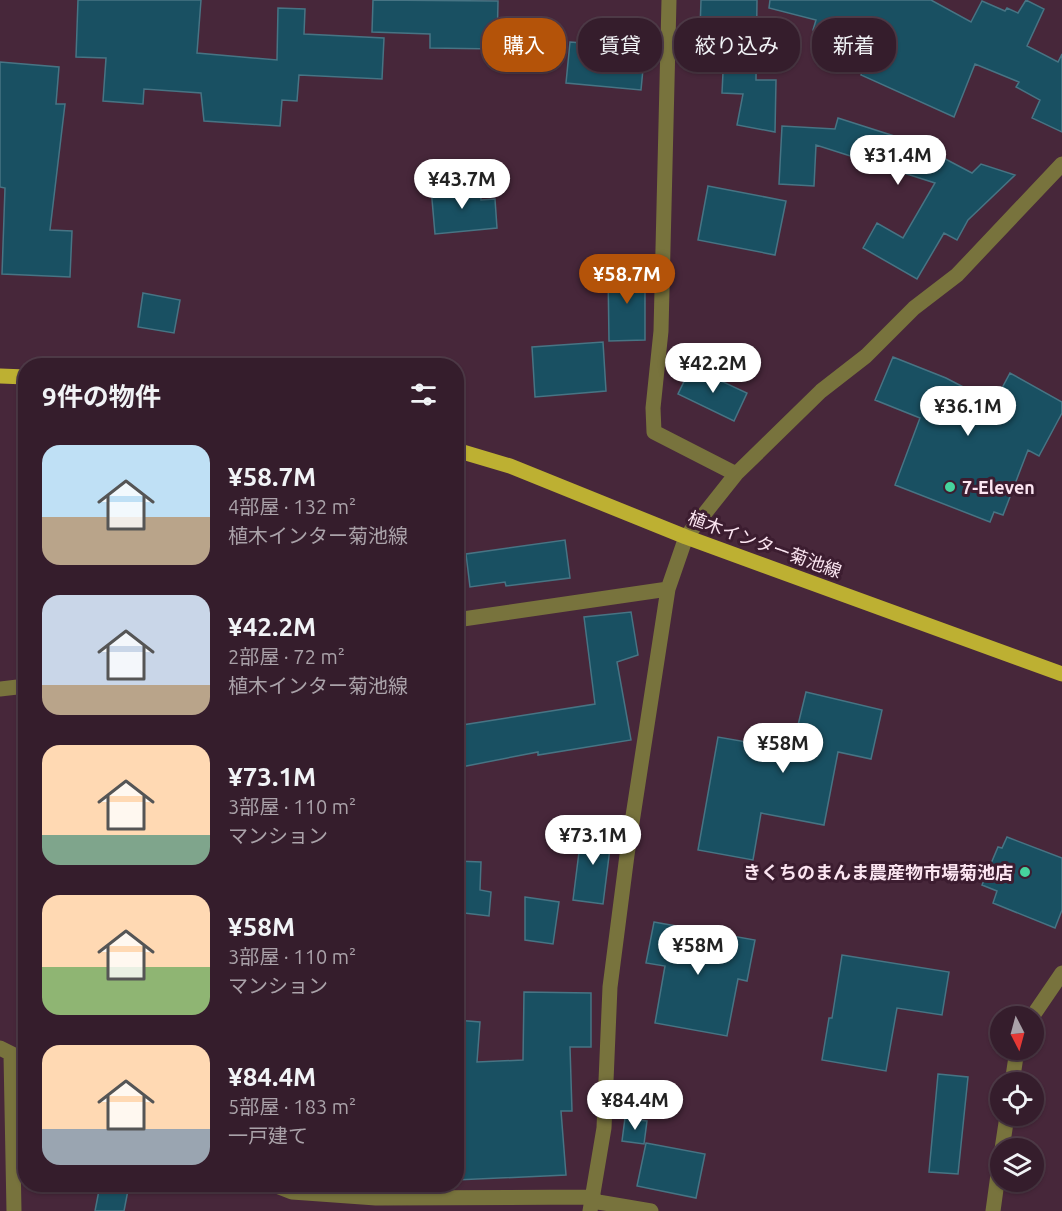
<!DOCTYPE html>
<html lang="ja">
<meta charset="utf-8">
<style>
body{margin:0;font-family:Ubuntu,"Noto Sans JP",sans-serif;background:#402a38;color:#f1f3f6;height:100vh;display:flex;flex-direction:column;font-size:22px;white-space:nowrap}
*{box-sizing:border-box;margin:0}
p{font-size:20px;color:#aaa2a9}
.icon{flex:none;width:33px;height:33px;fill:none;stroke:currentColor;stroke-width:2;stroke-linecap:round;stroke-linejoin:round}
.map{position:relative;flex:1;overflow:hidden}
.drawer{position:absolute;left:18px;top:358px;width:446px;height:834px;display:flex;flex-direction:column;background:#351d2c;border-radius:24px;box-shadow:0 2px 4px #0004,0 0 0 2px #4f3b48}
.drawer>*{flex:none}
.top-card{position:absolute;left:482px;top:18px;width:490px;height:54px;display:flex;gap:12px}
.needle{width:39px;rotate:174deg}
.buttons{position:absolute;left:990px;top:1006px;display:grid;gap:12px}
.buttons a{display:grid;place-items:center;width:54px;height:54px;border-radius:50%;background:#351d2c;box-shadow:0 2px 4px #0004,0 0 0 2px #4f3b48;font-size:30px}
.price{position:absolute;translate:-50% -51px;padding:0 14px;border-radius:21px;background:#fff;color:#222;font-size:20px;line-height:39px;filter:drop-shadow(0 2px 3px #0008)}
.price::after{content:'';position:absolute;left:50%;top:36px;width:18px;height:14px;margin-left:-9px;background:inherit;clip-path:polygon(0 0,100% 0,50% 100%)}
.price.active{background:#b45309;color:#fff}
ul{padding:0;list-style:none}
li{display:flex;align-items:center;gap:18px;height:150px;padding:0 24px}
li span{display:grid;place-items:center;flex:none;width:168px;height:120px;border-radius:18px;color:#555}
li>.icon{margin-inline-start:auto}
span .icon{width:72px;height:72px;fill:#fffc;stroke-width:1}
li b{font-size:26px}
h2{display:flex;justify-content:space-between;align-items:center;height:72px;padding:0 24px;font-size:26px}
.tag{padding:0 21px;border-radius:24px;background:#351d2c;box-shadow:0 2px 4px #0004,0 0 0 2px #4f3b48;font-size:21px;line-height:54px}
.tag.active{background:#b45309;color:#fff}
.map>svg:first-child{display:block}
</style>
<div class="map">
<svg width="1062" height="1211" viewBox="0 0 1062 1211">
<rect width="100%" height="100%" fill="#47273a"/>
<path fill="#195062" stroke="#477484" stroke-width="1.5" d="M 78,0 L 201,0 L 197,53 L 277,60 L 278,8 L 305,9 L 304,34 L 384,38 L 382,79 L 299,75 L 297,101 L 282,100 L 280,126 L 204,121 L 201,93 L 144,89 L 143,104 L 103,101 L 106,58 L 76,57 Z
M 373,0 L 498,1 L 497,49 L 430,48 L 430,34 L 372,32 Z
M 701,0 L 757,0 L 756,80 L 776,80 L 775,132 L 737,125 L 743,94 L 722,93 L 725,31 L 700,30 Z
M 770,0 L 931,0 L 971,22 L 982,1 L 1005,11 L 1007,8 L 1018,13 L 1026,0 L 1044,9 L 1027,46 L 1058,62 L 1062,54 L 1062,132 L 1032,118 L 1040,100 L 1016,87 L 1019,82 L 975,64 L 954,117 L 861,75 L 874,48 L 813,30 L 816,20 L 769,8 Z
M 570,42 L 645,48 L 641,90 L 566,83 Z
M 0,62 L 59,67 L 56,104 L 65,104 L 50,230 L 72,231 L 70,277 L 2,274 L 5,188 L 0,187 Z
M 838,118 L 913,142 L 972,173 L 981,164 L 1015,175 L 968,220 L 957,240 L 944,233 L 917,279 L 863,248 L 877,223 L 903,238 L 935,183 L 816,145 L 814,186 L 779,184 L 782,126 L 835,129 Z
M 480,184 L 481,200 L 495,199 L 497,228 L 435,234 L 431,188 Z
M 708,186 L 786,201 L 775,255 L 698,240 Z
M 645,270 L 645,340 L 609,341 L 608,271 Z
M 143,293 L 180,300 L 174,333 L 138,327 Z
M 603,342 L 606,391 L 535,397 L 532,347 Z
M 893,357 L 946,378 L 994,403 L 1010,373 L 1062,402 L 1062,413 L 1039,456 L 1028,450 L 1003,515 L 994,512 L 990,522 L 895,485 L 920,418 L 875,400 Z
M 691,367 L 747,393 L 734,421 L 678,394 Z
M 565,540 L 570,578 L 506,586 L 505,582 L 470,587 L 466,554 Z
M 631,612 L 638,655 L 617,662 L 631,740 L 538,755 L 538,752 L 456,768 L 456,726 L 595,704 L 584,617 Z
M 806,692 L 882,710 L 871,759 L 838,752 L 824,825 L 761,813 L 753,860 L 698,850 L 718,737 L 792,750 Z
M 582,828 L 612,832 L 603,904 L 573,900 Z
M 1007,837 L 1062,858 L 1062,910 L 1055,928 L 993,903 L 997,891 L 982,885 L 998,847 L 1002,848 Z
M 456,861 L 481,862 L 480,890 L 491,892 L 489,916 L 456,912 Z
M 525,897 L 559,902 L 553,944 L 525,940 Z
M 654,922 L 755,940 L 747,981 L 738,979 L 727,1036 L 655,1023 L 665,966 L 646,963 Z
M 842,955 L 949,972 L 942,1015 L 897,1008 L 886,1071 L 822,1060 L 829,1018 L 832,1018 Z
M 524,992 L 591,993 L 591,1047 L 570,1047 L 572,1111 L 561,1111 L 566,1175 L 456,1180 L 460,1105 L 456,1105 L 456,1020 L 480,1022 L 477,1062 L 523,1060 Z
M 938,1074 L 968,1077 L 958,1174 L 929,1172 Z
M 625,1118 L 647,1121 L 644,1144 L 622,1141 Z
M 646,1143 L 705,1154 L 696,1198 L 637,1186 Z
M 100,1185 L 129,1185 L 124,1211 L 95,1211 Z"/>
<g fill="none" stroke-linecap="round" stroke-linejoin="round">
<path stroke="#78733d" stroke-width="15" d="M 669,0 L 661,331 L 653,408 L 654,432 L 736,474
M 456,620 L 668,589
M 0,689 L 26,686
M 1032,1017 L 1062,973
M 0,1048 L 26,1061
M 11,1055 L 14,1211
M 1012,1083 L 1017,1050
M 1002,1149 L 1007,1116
M 274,1185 L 292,1192 L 376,1198 L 592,1197 L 598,1202 L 651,1211
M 590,1211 L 604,1128 L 610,987 L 627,855 L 668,589 L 686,537 L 736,474 L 821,391 L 866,356 L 914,308 L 957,275 L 1062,164
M 993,1211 L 1000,1160"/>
<path stroke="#bdb032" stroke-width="15" d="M 0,376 L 26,377
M 456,450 L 510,466 L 686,537 L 1062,674"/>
</g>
<g fill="#46d49e" stroke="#3c1d30" stroke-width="2">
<circle cx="950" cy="487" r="6"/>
<circle cx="1025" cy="872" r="6"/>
</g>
<g text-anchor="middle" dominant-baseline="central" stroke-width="6" stroke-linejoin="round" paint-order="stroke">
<g font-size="18" font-weight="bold" fill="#fbe5f1" stroke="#3c1d30" text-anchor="start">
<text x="962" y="487">7-Eleven</text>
<text x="1013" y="872" text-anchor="end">きくちのまんま農産物市場菊池店</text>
</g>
<g font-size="18" fill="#fbe5f1" stroke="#3c1d30">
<text transform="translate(765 544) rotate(20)">植木インター菊池線</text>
</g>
</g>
</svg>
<div class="buttons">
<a><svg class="needle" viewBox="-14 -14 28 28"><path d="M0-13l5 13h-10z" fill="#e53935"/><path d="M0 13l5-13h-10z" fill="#aaa2a9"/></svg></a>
<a><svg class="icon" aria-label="locate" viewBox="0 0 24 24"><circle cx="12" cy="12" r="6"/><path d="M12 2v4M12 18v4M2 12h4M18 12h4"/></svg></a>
<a><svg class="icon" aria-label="layers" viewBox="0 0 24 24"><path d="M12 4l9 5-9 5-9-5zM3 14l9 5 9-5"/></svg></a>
</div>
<b class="price" style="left:898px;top:186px">¥31.4M</b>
<b class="price" style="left:462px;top:210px">¥43.7M</b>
<b class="price active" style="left:627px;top:305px">¥58.7M</b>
<b class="price" style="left:713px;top:394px">¥42.2M</b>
<b class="price" style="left:968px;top:437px">¥36.1M</b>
<b class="price" style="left:783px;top:774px">¥58M</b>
<b class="price" style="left:593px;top:866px">¥73.1M</b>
<b class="price" style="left:698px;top:976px">¥58M</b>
<b class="price" style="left:635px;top:1131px">¥84.4M</b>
<div class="top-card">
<a class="tag active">購入</a>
<a class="tag">賃貸</a>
<a class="tag">絞り込み</a>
<a class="tag">新着</a>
</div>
<section class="drawer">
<h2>9件の物件<svg class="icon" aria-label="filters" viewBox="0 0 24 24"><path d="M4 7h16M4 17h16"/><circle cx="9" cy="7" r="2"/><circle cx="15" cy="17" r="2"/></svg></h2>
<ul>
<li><span style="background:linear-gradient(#bfe0f5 60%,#b9a48a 0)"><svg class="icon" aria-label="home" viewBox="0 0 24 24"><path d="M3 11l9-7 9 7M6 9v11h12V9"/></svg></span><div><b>¥58.7M</b><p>4部屋 · 132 m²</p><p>植木インター菊池線</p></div></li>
<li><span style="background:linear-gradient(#c9d6e8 75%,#b9a48a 0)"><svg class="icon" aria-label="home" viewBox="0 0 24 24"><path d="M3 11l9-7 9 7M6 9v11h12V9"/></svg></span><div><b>¥42.2M</b><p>2部屋 · 72 m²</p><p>植木インター菊池線</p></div></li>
<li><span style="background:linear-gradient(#ffd9b3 75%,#7fa58c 0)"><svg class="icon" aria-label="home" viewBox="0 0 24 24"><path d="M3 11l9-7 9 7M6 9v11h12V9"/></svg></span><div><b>¥73.1M</b><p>3部屋 · 110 m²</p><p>マンション</p></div></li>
<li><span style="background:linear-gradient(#ffd9b3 60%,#8fb573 0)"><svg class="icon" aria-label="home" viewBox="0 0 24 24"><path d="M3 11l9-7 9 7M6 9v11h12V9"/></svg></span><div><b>¥58M</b><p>3部屋 · 110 m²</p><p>マンション</p></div></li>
<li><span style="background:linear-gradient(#ffd9b3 70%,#9aa5b1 0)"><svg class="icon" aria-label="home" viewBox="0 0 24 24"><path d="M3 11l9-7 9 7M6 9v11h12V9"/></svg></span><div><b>¥84.4M</b><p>5部屋 · 183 m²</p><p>一戸建て</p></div></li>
</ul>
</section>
</div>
